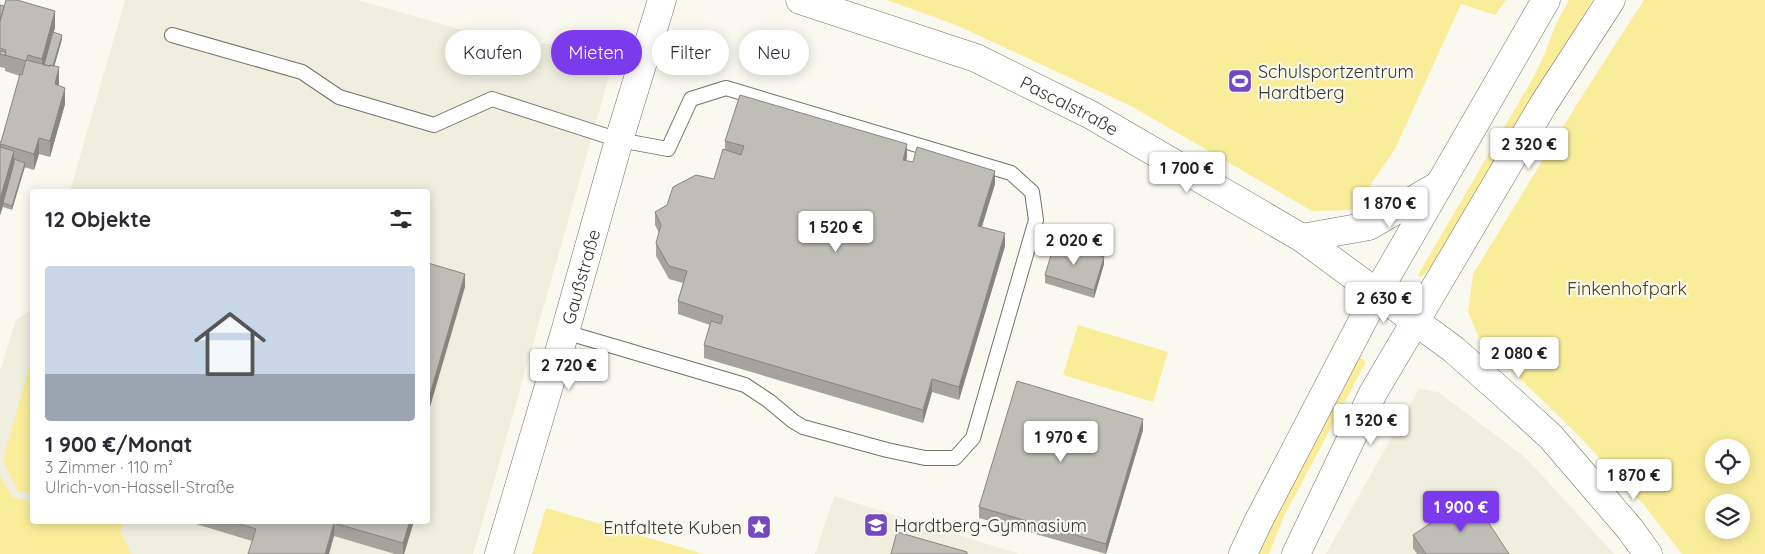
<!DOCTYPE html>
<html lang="de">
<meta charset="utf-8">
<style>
body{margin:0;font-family:Quicksand,sans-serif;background:#f7f7f7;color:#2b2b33;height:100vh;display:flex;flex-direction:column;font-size:19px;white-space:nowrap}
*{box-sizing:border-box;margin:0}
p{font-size:16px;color:#7c7c81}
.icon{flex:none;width:28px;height:28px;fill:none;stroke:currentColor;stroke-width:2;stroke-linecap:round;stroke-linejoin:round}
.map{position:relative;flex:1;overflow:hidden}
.side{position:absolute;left:30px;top:189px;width:400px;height:335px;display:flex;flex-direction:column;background:#fff;border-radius:5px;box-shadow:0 2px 12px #0003}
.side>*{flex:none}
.banner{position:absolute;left:445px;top:30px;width:475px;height:45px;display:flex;gap:10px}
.fabs{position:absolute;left:1705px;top:439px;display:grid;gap:10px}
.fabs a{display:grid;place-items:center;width:45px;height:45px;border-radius:50%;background:#fff;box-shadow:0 2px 12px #0003;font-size:25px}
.price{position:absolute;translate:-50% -42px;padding:0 11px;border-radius:5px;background:#fff;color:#222;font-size:16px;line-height:32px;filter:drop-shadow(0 1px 2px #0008)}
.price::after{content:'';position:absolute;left:50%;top:30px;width:15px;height:11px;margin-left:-8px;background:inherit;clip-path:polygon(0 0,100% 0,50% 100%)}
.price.on{background:#7c3aed;color:#fff}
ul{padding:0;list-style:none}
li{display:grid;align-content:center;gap:10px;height:265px;padding:0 15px}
li span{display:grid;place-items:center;height:155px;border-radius:5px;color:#555}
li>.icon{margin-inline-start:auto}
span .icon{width:90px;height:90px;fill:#fffc;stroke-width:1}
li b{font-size:21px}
h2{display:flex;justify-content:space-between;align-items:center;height:60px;padding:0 15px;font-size:21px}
.pill{padding:0 18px;border-radius:22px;background:#fff;box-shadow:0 2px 12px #0003;font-size:18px;line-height:45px}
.pill.on{background:#7c3aed;color:#fff}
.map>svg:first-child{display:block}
</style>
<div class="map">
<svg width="1765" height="554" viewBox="0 0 1765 554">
<rect width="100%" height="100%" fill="#faf9f0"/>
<path fill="#f0eedf" d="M 125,0 L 357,0 L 515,45 L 619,42 L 473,554 L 0,554 L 0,371 L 16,320 L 32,309 L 32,521 L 428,521 L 428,191 L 70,191 Z
M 1419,389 L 1438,392 L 1526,458 L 1614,554 L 1326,554 Z
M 834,496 L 1020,554 L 815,554 Z"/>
<path fill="#faed9a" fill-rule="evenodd" d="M 887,0 L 1506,0 L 1495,15 L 1461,4 L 1395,149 L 1353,210 L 1312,211 L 1131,106 L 956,25 Z
M 1569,0 L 1593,0 L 1490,167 L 1434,263 L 1424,275 L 1420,277 L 1418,275 L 1533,78 L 1545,53 L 1555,26 Z
M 1644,0 L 1765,0 L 1765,554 L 1682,554 L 1644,505 L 1575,432 L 1480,340 L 1468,312 L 1473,274 L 1582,96 ZM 1714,448 L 1741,448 L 1741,475 L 1714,475 ZM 1714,502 L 1741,502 L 1741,530 L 1714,530 Z
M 1078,325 L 1168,352 L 1153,402 L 1063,375 Z
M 32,356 L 32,494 L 18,491 L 3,460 Z
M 1360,357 L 1366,362 L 1284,516 L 1269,554 L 1256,554 L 1358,358 Z
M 0,476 L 12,497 L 32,502 L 32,521 L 124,521 L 121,532 L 131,554 L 0,554 Z
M 546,508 L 704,554 L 532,554 Z"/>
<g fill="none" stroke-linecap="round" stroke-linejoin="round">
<defs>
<path id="lane" d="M 172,35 L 302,72 L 339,97 L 434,125 L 492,99 L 619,140 L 668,149 L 691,99 L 726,88 L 1011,173 L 1032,192 L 1036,220 L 973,438 L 955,458 L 925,458 L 887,450 L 803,427 L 793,421 L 769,401 L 745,385 L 565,332"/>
<g id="street">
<path id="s1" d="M 499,554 L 565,332 L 619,140 L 662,0"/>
</g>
<g id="secondary">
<path id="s2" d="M 800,0 L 976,58 L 1091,115 L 1302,238 L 1453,349 L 1504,394 L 1551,437 L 1630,529 L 1648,554"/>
<path d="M 1302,238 L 1369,226 L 1439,185"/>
<path d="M 1243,554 L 1258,522 L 1377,293 L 1546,0"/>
<path d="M 1296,554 L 1373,393 L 1543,105 L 1611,0"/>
</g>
</defs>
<use href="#lane" stroke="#73726a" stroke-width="16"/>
<use href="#street" stroke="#73726a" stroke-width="29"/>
<use href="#secondary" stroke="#73726a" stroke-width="29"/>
<use href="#lane" stroke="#fff" stroke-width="14"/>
<use href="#street" stroke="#fff" stroke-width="28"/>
<use href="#secondary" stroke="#fff" stroke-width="28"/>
</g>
<path fill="#a4a39d" d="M 0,5 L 55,27 L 54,32 L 62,39 L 54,66 L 59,83 L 59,86 L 65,104 L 50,157 L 39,154 L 34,170 L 24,167 L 12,210 L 3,207 L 3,206 L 0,215 L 0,141 L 1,142 L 20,76 L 5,71 L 5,68 L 0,67 Z
M 725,141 L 907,157 L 906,161 L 995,184 L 982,227 L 1005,246 L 959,400 L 932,392 L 923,423 L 704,358 L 704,345 L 710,325 L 678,314 L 678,301 L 683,283 L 669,279 L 656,256 L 656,243 L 659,233 L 655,225 L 655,212 L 714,179 L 725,150 Z
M 1104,264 L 1094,298 L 1045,283 L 1045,275 Z
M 1143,430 L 1106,554 L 979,518 L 979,507 Z
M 186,521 L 414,521 L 404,554 L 395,554 L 334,536 L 252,541 Z
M 1413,535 L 1509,554 L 1417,554 L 1413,548 Z"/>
<path fill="#86857f" d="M 55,11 L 55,27 L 42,75 L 42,59 Z
M 62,35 L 62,39 L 50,82 L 50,78 Z
M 59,67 L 59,83 L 55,100 L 55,84 Z
M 65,88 L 65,104 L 50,157 L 50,141 Z
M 39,138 L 39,154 L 34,170 L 34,154 Z
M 907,144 L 907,157 L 903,173 L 903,160 Z
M 14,151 L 14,167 L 3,203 L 3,206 L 0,215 L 0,199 Z
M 25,163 L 25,167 L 12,210 L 12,206 Z
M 995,171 L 995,184 L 978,238 L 978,226 Z
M 1005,233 L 1005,246 L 959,400 L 959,387 Z
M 1104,257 L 1104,264 L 1094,298 L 1094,290 Z
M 465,274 L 465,287 L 428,414 L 428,401 Z
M 932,379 L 932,392 L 923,423 L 923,410 Z
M 1143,419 L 1143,430 L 1106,554 L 1106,544 Z
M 410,521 L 414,521 L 404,554 L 403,554 L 403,543 Z
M 334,523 L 334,536 L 329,554 L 325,554 Z"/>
<path fill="#bfbeb6" stroke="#86857f" d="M 6,0 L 17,0 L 55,11 L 42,59 L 28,55 L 26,61 L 5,55 L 6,50 L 0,48 L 0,21 Z
M 0,5 L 4,6 L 0,21 Z
M 53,32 L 62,35 L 53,66 L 50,65 L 50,66 L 44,65 Z
M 0,51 L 6,52 L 5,55 L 6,56 L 0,54 Z
M 26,60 L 50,66 L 50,65 L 59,67 L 55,84 L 65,88 L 50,141 L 39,138 L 34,154 L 1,144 L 0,147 L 0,141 L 1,142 L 20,74 L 22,75 Z
M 740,95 L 907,144 L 903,160 L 913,162 L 917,147 L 995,171 L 978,226 L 1005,233 L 959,387 L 932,379 L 923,410 L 704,345 L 711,321 L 721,324 L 723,316 L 678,301 L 687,271 L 669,266 L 656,243 L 661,225 L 655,212 L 667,205 L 673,187 L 696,175 L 714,179 L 723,149 L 741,155 L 744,146 L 725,141 Z
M 0,147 L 14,151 L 0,199 Z
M 14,159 L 25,163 L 12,206 L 3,203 L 14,163 Z
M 1055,242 L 1104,257 L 1094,290 L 1045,275 Z
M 428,263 L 465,274 L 428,401 Z
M 1017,381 L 1143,419 L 1106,544 L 979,507 Z
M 1471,496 L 1509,554 L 1426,554 L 1413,535 Z
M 230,521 L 410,521 L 403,543 L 334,523 L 325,554 L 248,554 L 256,529 Z
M 897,532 L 967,552 L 967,554 L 891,554 Z"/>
<defs>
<symbol id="stadium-square" viewBox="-11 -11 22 22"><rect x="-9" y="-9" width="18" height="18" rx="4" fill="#7348c0" stroke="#faf9f0"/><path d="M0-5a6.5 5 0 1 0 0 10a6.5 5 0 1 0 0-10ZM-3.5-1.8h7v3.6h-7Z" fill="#fff"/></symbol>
<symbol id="school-square" viewBox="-11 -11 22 22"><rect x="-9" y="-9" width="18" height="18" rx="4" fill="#7348c0" stroke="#faf9f0"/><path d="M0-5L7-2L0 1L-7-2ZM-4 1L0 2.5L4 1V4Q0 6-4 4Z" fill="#fff"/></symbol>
<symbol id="sight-square" viewBox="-11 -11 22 22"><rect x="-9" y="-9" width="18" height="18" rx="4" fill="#7348c0" stroke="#faf9f0"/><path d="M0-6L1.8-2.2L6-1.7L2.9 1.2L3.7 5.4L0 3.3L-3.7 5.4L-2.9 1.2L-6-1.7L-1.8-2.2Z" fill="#fff"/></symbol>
</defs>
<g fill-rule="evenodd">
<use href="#stadium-square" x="1226" y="67" width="28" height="28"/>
<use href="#school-square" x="862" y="511" width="28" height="28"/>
<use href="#sight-square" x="745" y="513" width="28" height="28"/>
</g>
<g text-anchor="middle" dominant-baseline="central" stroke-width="4.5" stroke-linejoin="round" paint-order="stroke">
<g font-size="18" fill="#373734" stroke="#faf9f0" text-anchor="start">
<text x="1258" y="71">Schulsportzentrum<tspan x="1258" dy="21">Hardtberg</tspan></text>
<text x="894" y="525">Hardtberg-Gymnasium</text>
<text x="742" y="527" text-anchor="end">Entfaltete Kuben</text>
</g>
<g font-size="18" fill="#373734" stroke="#faf9f0">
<text stroke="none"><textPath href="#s2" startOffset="290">Pascalstraße</textPath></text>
<text stroke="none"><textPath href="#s1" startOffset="289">Gaußstraße</textPath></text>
</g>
<g font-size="18" fill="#464013" stroke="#faf9f0">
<text x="1627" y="288">Finkenhofpark</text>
</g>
</g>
</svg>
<div class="fabs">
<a><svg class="icon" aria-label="locate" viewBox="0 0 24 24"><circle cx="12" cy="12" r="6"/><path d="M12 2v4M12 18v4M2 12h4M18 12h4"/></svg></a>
<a><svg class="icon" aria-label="layers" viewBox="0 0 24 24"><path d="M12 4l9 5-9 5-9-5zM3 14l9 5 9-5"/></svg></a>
</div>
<b class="price" style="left:1529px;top:170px">2 320 €</b>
<b class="price" style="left:1187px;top:194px">1 700 €</b>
<b class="price" style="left:1390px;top:229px">1 870 €</b>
<b class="price" style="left:836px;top:253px">1 520 €</b>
<b class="price" style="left:1074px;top:266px">2 020 €</b>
<b class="price" style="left:1384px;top:324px">2 630 €</b>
<b class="price" style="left:1519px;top:379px">2 080 €</b>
<b class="price" style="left:569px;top:391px">2 720 €</b>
<b class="price" style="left:1371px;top:446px">1 320 €</b>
<b class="price" style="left:1061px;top:463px">1 970 €</b>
<b class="price" style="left:1634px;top:501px">1 870 €</b>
<b class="price on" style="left:1461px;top:533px">1 900 €</b>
<div class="banner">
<a class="pill">Kaufen</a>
<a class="pill on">Mieten</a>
<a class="pill">Filter</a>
<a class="pill">Neu</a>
</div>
<section class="side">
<h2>12 Objekte<svg class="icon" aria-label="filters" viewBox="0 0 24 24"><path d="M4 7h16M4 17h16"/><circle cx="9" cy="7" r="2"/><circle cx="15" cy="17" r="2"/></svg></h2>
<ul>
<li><span style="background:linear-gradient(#c9d6e8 70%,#9aa5b1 0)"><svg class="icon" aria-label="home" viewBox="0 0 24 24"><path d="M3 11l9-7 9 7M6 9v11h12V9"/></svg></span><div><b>1 900 €/Monat</b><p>3 Zimmer · 110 m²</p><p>Ulrich-von-Hassell-Straße</p></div></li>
</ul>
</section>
</div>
